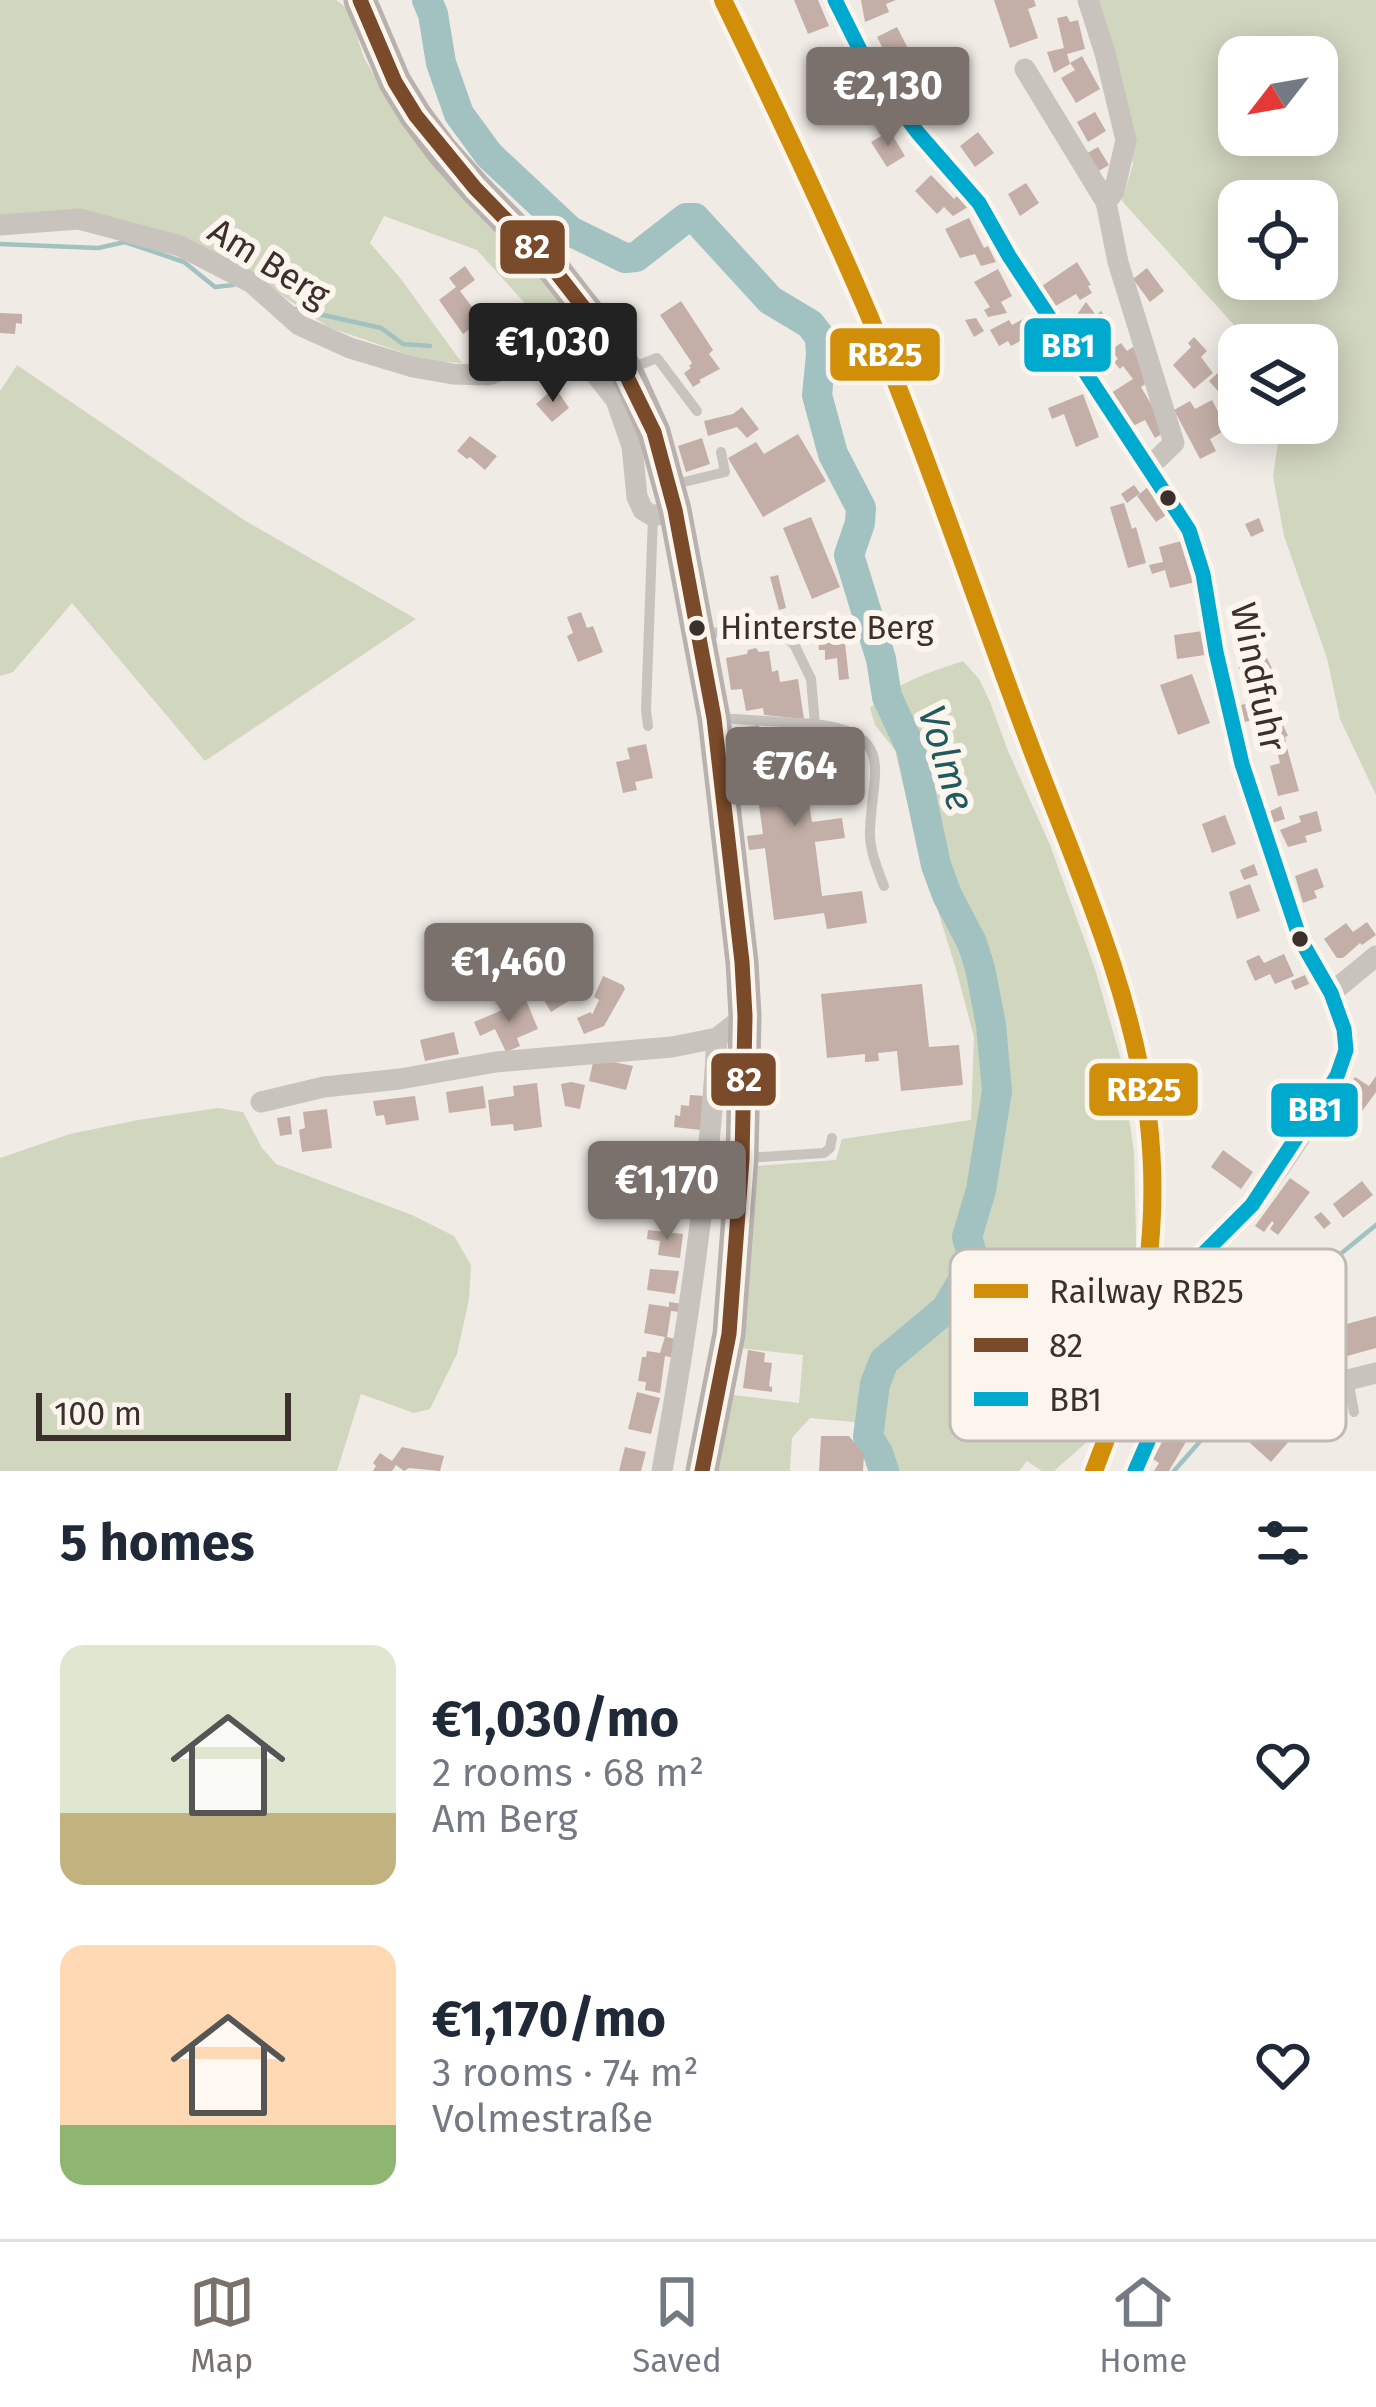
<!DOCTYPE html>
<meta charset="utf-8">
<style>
body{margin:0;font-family:"Fira Sans",sans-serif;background:#f2f2f3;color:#1f2937;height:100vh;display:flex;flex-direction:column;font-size:45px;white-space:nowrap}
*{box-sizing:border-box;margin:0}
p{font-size:39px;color:#747a83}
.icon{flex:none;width:66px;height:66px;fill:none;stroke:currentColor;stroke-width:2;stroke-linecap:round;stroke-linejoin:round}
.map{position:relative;height:1471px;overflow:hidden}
.drawer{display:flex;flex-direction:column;background:#fff;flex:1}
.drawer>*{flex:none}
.needle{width:78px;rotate:239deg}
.controls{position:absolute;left:1218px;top:36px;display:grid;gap:24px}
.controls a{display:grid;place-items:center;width:120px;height:120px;border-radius:24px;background:#fff;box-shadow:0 6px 30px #0003;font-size:60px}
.scale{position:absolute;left:36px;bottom:30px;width:255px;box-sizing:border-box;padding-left:12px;border:6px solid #3b302b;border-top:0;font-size:33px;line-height:42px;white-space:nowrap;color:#3b302b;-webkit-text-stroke:9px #fbf5ee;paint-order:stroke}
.price{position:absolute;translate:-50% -102px;padding:0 27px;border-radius:12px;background:#7a716c;color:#fff;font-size:39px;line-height:78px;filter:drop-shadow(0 3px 6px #0008)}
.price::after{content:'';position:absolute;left:50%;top:72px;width:36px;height:27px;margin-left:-18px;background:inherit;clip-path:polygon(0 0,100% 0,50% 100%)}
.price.current{background:#222;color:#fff}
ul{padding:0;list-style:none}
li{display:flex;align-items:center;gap:36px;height:300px;padding:0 60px}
li span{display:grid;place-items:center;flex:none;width:336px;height:240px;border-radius:24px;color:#555}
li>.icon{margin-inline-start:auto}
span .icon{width:144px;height:144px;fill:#fffc;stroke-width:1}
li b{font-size:51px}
h2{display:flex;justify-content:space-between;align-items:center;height:144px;padding:0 60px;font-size:51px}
.tab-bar{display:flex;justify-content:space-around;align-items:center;height:168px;border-top:3px solid #e0e1e3;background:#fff;font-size:33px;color:#747a83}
.tab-bar a{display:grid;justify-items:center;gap:6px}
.tab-bar .current{color:#7a716c}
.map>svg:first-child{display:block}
</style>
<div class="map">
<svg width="1376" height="1471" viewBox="0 0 1376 1471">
<rect width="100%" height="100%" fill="#f0ebe5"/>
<path fill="#d1d6bf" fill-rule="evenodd" d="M 0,0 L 336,0 L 348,9 L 364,58 L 398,117 L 445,179 L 537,271 L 590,339 L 555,337 L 477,250 L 384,216 L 370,243 L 401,279 L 462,363 L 427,361 L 328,327 L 251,274 L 182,241 L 0,219 Z
M 1097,0 L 1376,0 L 1376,795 L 1340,719 L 1327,658 L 1284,536 L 1273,476 L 1281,423 L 1317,423 L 1317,345 L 1252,345 L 1122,201 L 1133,164 ZM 1239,57 L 1317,57 L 1317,135 L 1239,135 ZM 1239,201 L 1317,201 L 1317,279 L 1239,279 Z
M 17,365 L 244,520 L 416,619 L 205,761 L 72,603 L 13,672 L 0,676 L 0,391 Z
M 963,661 L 979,679 L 990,702 L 1008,751 L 1050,845 L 1095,969 L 1120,1056 L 1134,1152 L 1137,1277 L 1118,1362 L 1089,1440 L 1054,1471 L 1042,1471 L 1027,1461 L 1019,1471 L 876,1471 L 870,1451 L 854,1422 L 810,1418 L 792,1438 L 790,1471 L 719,1471 L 733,1395 L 799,1403 L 803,1355 L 739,1348 L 757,1166 L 836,1160 L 842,1139 L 971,1120 L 974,1037 L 956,969 L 917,844 L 895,750 L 875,725 L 870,708 C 898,682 927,673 963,661 Z
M 218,1108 L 243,1112 L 262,1148 L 276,1164 L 412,1215 L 454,1236 L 471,1265 L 469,1299 L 457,1354 L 430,1409 L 414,1413 L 361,1394 L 337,1471 L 0,1471 L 0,1158 L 70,1134 L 138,1120 Z"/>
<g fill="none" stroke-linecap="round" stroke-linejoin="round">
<path stroke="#a1c2c1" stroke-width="4.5" d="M 0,244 L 98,248 L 125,242 L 184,262 L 215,287 L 233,285
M 296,309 L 381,328 L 403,344 L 430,346
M 544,313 L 566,305
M 1294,1298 L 1338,1256 L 1376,1225
M 1174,1471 L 1217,1422 L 1226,1395"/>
<path stroke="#a1c2c1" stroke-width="30" d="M 427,0 L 433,14 L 441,63 L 459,114 L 489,155 L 570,231 L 625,258 L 636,257 L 686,218 L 695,218 L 770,300 L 810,324 L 820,337 L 821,355 L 817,395 L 833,454 L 861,508 L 860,523 L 849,555 L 881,659 L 887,697 L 911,748 L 936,865 L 947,895 L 972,943 L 980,968 L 991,1025 L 997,1091 L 981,1190 L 967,1237 L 972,1254 L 965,1277 L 946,1309 L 884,1361 L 875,1384 L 868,1437 L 878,1453 L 884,1471"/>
</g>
<path fill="#c3afa7" d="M 794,0 L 818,0 L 829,26 L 808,34 Z
M 861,0 L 896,0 L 886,4 L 889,12 L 865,22 Z
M 994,0 L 1034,0 L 1036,6 L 1028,9 L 1038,38 L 1010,48 Z
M 1067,16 L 1070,22 L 1078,20 L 1085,49 L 1067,54 L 1070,64 L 1054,73 L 1047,52 L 1064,48 L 1057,18 Z
M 897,27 L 918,68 L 898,78 L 877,37 Z
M 1082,56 L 1100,89 L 1076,103 L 1061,78 L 1075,70 L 1070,63 Z
M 928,77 L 952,111 L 934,125 L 910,90 Z
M 1095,112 L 1106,131 L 1088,142 L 1077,122 Z
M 890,131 L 905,156 L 887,167 L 871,142 Z
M 978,132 L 994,153 L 975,167 L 960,146 Z
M 1098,147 L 1109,165 L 1095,173 L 1084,155 Z
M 931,175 L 954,199 L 957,196 L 968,207 L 953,216 L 944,207 L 937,214 L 915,191 Z
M 1026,183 L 1039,203 L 1020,216 L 1008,194 Z
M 969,218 L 984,248 L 988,246 L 996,262 L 981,266 L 975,254 L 960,258 L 945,229 Z
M 1077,262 L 1091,285 L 1088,286 L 1092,293 L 1080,300 L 1076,294 L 1054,307 L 1042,286 Z
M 465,266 L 475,280 L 460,291 L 482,320 L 463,334 L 439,300 L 456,287 L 449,278 Z
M 1147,268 L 1164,291 L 1150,302 L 1133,279 Z
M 998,269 L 1012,296 L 1001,302 L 1007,313 L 988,317 L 984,310 L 990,307 L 974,282 Z
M 681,301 L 713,350 L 709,354 L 720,369 L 699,380 L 701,382 L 693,387 L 684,373 L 691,368 L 689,366 L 692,363 L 660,315 Z
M 1086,302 L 1096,315 L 1101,311 L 1108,320 L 1103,324 L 1111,335 L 1089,352 L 1073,332 L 1083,325 L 1076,316 Z
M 1036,312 L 1051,339 L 1036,346 L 1030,336 L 1011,346 L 1008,341 L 999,346 L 990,330 L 1009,320 L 1012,325 Z
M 0,313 L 22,314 L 22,324 L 16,323 L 15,334 L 0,333 Z
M 976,318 L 984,331 L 974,337 L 965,320 Z
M 1194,337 L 1207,351 L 1201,357 L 1213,373 L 1194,389 L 1173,365 L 1191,347 L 1188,343 Z
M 1121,343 L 1127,351 L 1133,347 L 1153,379 L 1141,387 L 1167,431 L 1155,438 L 1145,420 L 1131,427 L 1111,393 L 1133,379 L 1123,366 L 1120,369 L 1114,362 L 1118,359 L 1111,350 Z
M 1055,346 L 1068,369 L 1055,376 L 1042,353 Z
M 1220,371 L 1228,381 L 1218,391 L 1209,381 Z
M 555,387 L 569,408 L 552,422 L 536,404 Z
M 1083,394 L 1099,437 L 1076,447 L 1064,414 L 1052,419 L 1048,408 Z
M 1212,400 L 1227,429 L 1210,439 L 1216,451 L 1200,459 L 1174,410 L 1190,401 L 1195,409 Z
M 742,407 L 759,429 L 747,438 L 737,427 L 708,436 L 704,421 L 733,414 Z
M 798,434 L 826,481 L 763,517 L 728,458 L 756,442 L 764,454 Z
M 470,436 L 497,456 L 485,470 L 470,457 L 467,459 L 457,451 Z
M 702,438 L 710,464 L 686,472 L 678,446 Z
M 1134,485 L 1140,493 L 1127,503 L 1121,494 Z
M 1149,486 L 1169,513 L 1156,522 L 1137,496 Z
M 1124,503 L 1132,529 L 1136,527 L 1146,563 L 1128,568 L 1110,507 Z
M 811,517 L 840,587 L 812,599 L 783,528 Z
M 1259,518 L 1264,531 L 1251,537 L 1245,524 Z
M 1189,539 L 1200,581 L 1170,588 L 1165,570 L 1152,574 L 1149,565 L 1163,562 L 1159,547 Z
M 778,575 L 786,608 L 779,610 L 770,577 Z
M 581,612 L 587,628 L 593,626 L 603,652 L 578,662 L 567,636 L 573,633 L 567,617 Z
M 842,616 L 849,679 L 839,680 L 837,658 L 825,660 L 825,650 L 819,650 L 816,619 Z
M 1203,631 L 1205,655 L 1177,659 L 1174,635 Z
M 756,648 L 759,652 L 769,651 L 772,672 L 778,670 L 780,682 L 798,679 L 804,719 L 764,715 L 763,708 L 746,711 L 742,689 L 731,690 L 726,658 L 747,654 L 748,650 Z
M 1267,658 L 1277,679 L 1272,680 L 1275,689 L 1245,696 L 1238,665 Z
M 1192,674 L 1210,723 L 1178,735 L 1160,685 Z
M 1256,701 L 1260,718 L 1245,722 L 1241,705 Z
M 1281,720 L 1288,736 L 1285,737 L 1286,742 L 1260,747 L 1258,725 Z
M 759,725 L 763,753 L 777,751 L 774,734 L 789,732 L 837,741 L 826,758 L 803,753 L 809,798 L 839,794 L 840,800 L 809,804 L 812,822 L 842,818 L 845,838 L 815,842 L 822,896 L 862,891 L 867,923 L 827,929 L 824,913 L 774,920 L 765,848 L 749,850 L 747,836 L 763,834 L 752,755 L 740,757 L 736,728 Z
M 646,744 L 653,778 L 635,782 L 637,790 L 623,793 L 616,762 L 630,759 L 627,748 Z
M 1287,748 L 1299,791 L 1278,796 L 1270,766 L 1280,763 L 1277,751 Z
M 1281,806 L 1285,819 L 1269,824 L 1266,813 Z
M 1317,811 L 1322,831 L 1305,836 L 1307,842 L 1288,847 L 1280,830 L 1301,822 L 1299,816 Z
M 1225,815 L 1236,844 L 1212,853 L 1202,824 Z
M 1254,864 L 1258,875 L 1244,880 L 1240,870 Z
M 1317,868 L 1324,887 L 1314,891 L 1317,898 L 1303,903 L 1295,876 Z
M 1250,884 L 1260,911 L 1237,919 L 1229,892 Z
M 1367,922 L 1376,935 L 1362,945 L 1360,943 L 1343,958 L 1337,958 L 1324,939 L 1346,923 L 1353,932 Z
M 1284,954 L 1294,976 L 1275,984 L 1270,974 L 1255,981 L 1246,961 L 1259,955 L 1264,963 Z
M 1305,975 L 1309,984 L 1295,990 L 1291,981 Z
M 603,976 L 623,985 L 625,989 L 604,1026 L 584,1034 L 577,1018 L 591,1012 L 592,1015 L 599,1000 L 594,997 Z
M 570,981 L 578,995 L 551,1012 L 542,997 Z
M 922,984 L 929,1047 L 959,1045 L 963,1085 L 901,1091 L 897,1051 L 878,1053 L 879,1061 L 865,1062 L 865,1054 L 827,1058 L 821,994 Z
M 526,1000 L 538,1029 L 517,1038 L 520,1046 L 506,1052 L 495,1029 L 480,1036 L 474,1022 Z
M 454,1032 L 459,1054 L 425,1061 L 420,1040 Z
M 594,1058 L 633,1066 L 626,1090 L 589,1081 Z
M 1376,1076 L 1376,1092 L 1360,1114 L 1349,1107 L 1335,1127 L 1325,1120 L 1355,1077 L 1369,1086 Z
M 571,1082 L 585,1085 L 580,1109 L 565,1106 L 561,1084 Z
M 537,1083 L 542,1127 L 514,1131 L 513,1124 L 491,1126 L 488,1100 L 514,1096 L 513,1086 Z
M 483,1086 L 486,1108 L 449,1113 L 446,1092 Z
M 690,1095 L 705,1096 L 701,1130 L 674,1127 L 675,1115 L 680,1116 L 681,1105 L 689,1106 Z
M 415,1096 L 419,1120 L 386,1125 L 384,1115 L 376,1116 L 373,1101 Z
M 327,1109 L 332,1148 L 302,1152 L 299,1130 L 305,1128 L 303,1112 Z
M 290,1116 L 292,1134 L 280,1136 L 277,1118 Z
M 669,1142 L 684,1144 L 683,1147 L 693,1148 L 688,1195 L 684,1194 L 684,1197 L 697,1199 L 695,1214 L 681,1212 L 683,1198 L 663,1196 L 664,1192 L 660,1192 L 665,1145 L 668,1146 Z
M 1223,1150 L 1253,1172 L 1241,1189 L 1211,1167 Z
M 1290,1178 L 1310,1192 L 1278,1235 L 1270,1229 L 1274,1223 L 1272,1221 L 1264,1232 L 1255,1226 Z
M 1362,1181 L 1373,1195 L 1343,1218 L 1333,1204 Z
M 1321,1212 L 1331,1223 L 1324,1229 L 1314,1217 Z
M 648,1230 L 683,1234 L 680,1258 L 658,1255 L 660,1241 L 647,1239 Z
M 650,1269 L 679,1271 L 675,1294 L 647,1290 Z
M 669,1302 L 683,1304 L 682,1312 L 671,1311 L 667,1337 L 679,1340 L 675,1358 L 665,1356 L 660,1393 L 645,1390 L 646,1382 L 638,1381 L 642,1357 L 646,1357 L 647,1351 L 660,1353 L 665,1337 L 644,1333 L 649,1304 L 669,1307 Z
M 1376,1316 L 1376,1348 L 1329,1361 L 1321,1331 Z
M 748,1350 L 765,1353 L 764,1362 L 772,1363 L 769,1386 L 772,1387 L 772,1392 L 743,1388 Z
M 1202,1358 L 1213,1364 L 1205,1385 L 1218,1391 L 1199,1431 L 1194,1428 L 1169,1471 L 1154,1471 L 1159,1463 L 1153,1459 L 1185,1400 L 1182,1398 L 1184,1393 L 1186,1394 L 1191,1384 L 1187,1382 Z
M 637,1392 L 660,1398 L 651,1434 L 628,1429 Z
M 1258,1398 L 1297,1432 L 1271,1462 L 1239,1433 L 1243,1420 L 1241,1418 Z
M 821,1436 L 849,1436 L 864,1454 L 863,1471 L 819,1471 Z
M 402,1447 L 444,1456 L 440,1471 L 409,1468 L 404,1471 L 396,1465 L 392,1471 L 373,1471 L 376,1466 L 373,1463 L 380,1453 L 392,1461 Z
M 625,1447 L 646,1452 L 641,1471 L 619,1471 Z"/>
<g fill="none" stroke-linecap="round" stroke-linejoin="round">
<path stroke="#c9c3be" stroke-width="10" d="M 629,369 L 657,358 L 697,411
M 672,485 L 725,472 L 721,452
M 703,635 L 765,624 L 782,632 L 795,646 L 811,679 L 815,724 C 897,734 872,772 870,830 C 869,849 877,868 884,886
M 718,718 L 815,724
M 648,726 L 646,710 L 653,516
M 746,1158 L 824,1153 L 830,1148 L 832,1138
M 1348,1380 L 1354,1412"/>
<path stroke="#c9c3be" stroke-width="21" d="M 835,0 L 861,52 L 888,93 L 918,133 L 979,203 L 1009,256 L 1189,530 C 1209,578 1211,631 1222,681 C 1241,761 1266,838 1292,916 C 1305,955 1350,1009 1346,1049 C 1343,1078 1273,1179 1252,1204 C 1230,1232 1196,1252 1178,1284 C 1163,1308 1167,1370 1166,1400
M 1088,0 L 1105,53 L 1126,140 L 1114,192 L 1106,202 L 1118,262 L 1174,443 L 1148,468
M 1025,69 L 1106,202
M 0,225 L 79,219 L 180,246 L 252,283 L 299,325 L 350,348 L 413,367 L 453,374 L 489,375 L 550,351 L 577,356 L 590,367 L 616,400 L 632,446 L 637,497 L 643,510 L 653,516 L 675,510
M 1331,993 L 1376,956
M 261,1102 L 324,1087 L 400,1079 L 496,1062 L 672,1047 L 717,1038
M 1219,1336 L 1264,1310 L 1280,1294
M 662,1471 C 688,1328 709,1184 717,1038 L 745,1016
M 1135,1471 L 1180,1372 L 1194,1355 L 1219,1336 L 1273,1368 L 1348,1380 L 1376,1373"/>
<path stroke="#b8b1ad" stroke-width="33" d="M 360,0 L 395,82 L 416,116 L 442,151 L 475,188 L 552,267 L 609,340 L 626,370 L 654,432 L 675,510 L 714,718 L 742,962 L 745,1016 L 742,1159 L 729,1334 L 702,1471"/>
<defs>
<path id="bus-1" d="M 360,0 L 395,82 L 416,116 L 475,188 L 552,267 L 609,340 L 654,432 L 675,510 L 714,718 L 742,962 L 745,1016 L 742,1159 L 729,1334 L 702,1471"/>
<path id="bus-2" d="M 835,0 L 861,52 L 888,93 L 918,133 L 979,203 L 1009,256 L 1189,530 L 1203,574 L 1216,652 L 1242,764 L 1300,939 L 1331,993 L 1344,1029 L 1346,1050 L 1337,1076 L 1252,1205 L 1192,1265 L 1177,1285 L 1170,1302 L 1166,1400 L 1135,1471"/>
</defs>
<use href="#bus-1" stroke="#fbf5ee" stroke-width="24"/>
<use href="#bus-2" stroke="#fbf5ee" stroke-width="24"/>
<use href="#bus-1" stroke="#7a4b2a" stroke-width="15"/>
<use href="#bus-2" stroke="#00a9ce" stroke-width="15"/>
<defs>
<path id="rail-1" d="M 723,0 C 773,103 823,207 868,313 C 926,452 974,596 1027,737 C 1073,861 1131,984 1148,1116 C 1163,1238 1139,1358 1094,1471"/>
</defs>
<use href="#rail-1" stroke="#fbf5ee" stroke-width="27"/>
<use href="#rail-1" stroke="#d18e09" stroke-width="18"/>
</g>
<g fill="#3b302b" stroke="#fbf5ee" stroke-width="4.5">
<circle cx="1168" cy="498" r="10"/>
<circle cx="697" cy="628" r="10"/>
<circle cx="1300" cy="939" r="10"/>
</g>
<g text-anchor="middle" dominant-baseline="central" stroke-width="12" stroke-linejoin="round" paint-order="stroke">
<g font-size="33" fill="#3b302b" stroke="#fbf5ee" text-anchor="start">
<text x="720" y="628">Hinterste Berg</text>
</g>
<g font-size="36" fill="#3b302b" stroke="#fbf5ee">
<text transform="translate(269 263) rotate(32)">Am Berg</text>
<text transform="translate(1258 677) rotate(78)">Windfuhr</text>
</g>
<g font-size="39" font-style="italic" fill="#1f5a5e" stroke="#fbf5ee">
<text transform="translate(946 758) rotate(73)">Volme</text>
</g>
</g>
<rect x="950" y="1249" width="396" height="192" rx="18" fill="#fbf5ee" stroke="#c1bab4" stroke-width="3"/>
<rect x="974" y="1284" width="54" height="14" fill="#d18e09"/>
<rect x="974" y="1338" width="54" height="14" fill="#7a4b2a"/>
<rect x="974" y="1392" width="54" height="14" fill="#00a9ce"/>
<g font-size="33" fill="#3b302b">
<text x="1049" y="1303">Railway RB25</text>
<text x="1049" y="1357">82</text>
<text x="1049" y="1411">BB1</text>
</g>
<g stroke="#fbf5ee" stroke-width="4.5">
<rect x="498" y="218" width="69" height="58" rx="12" fill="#7a4b2a"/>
<rect x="1022" y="316" width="91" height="58" rx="12" fill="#00a9ce"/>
<rect x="828" y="326" width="114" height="57" rx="12" fill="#d18e09"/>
<rect x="709" y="1051" width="69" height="57" rx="12" fill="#7a4b2a"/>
<rect x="1087" y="1061" width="113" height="57" rx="12" fill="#d18e09"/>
<rect x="1269" y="1081" width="91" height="58" rx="12" fill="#00a9ce"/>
</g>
<g font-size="33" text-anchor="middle" font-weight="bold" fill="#fff">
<text x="532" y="258">82</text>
<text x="1068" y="357">BB1</text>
<text x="885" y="366">RB25</text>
<text x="744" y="1091">82</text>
<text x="1144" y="1101">RB25</text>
<text x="1315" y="1121">BB1</text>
</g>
</svg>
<div class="controls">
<a><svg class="needle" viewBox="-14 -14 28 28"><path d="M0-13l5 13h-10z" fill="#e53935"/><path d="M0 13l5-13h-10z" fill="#747a83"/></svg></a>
<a><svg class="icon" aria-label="locate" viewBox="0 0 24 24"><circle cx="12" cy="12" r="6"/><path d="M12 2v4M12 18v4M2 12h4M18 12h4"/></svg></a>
<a><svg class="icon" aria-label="layers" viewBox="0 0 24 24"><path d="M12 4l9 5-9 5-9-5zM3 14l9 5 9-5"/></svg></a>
</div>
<div class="scale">100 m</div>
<b class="price" style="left:888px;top:149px">€2,130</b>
<b class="price current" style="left:553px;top:405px">€1,030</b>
<b class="price" style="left:795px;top:829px">€764</b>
<b class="price" style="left:509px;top:1025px">€1,460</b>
<b class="price" style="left:667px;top:1243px">€1,170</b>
</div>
<section class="drawer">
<h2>5 homes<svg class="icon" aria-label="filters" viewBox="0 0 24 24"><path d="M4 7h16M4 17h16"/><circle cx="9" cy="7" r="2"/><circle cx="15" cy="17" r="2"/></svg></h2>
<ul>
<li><span style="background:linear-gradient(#dfe7d0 70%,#c2b280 0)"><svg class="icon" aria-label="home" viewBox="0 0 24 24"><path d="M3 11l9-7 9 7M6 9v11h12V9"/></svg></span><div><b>€1,030/mo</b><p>2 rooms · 68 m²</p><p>Am Berg</p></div><svg class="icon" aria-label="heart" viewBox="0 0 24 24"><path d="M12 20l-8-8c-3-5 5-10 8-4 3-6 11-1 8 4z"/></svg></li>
<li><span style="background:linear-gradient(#ffd9b3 75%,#8fb573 0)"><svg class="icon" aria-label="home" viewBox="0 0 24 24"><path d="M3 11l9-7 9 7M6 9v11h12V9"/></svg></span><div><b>€1,170/mo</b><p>3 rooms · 74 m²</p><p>Volmestraße</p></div><svg class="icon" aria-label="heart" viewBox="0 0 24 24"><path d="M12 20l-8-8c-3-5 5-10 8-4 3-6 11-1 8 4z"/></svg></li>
</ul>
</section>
<nav class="tab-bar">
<a class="current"><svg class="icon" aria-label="map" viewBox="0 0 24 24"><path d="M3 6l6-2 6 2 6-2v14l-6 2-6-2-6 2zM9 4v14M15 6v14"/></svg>Map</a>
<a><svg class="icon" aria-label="saved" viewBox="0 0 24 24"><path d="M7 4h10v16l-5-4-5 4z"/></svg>Saved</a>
<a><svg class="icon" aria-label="home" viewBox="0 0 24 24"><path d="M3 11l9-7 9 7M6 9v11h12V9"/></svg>Home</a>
</nav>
